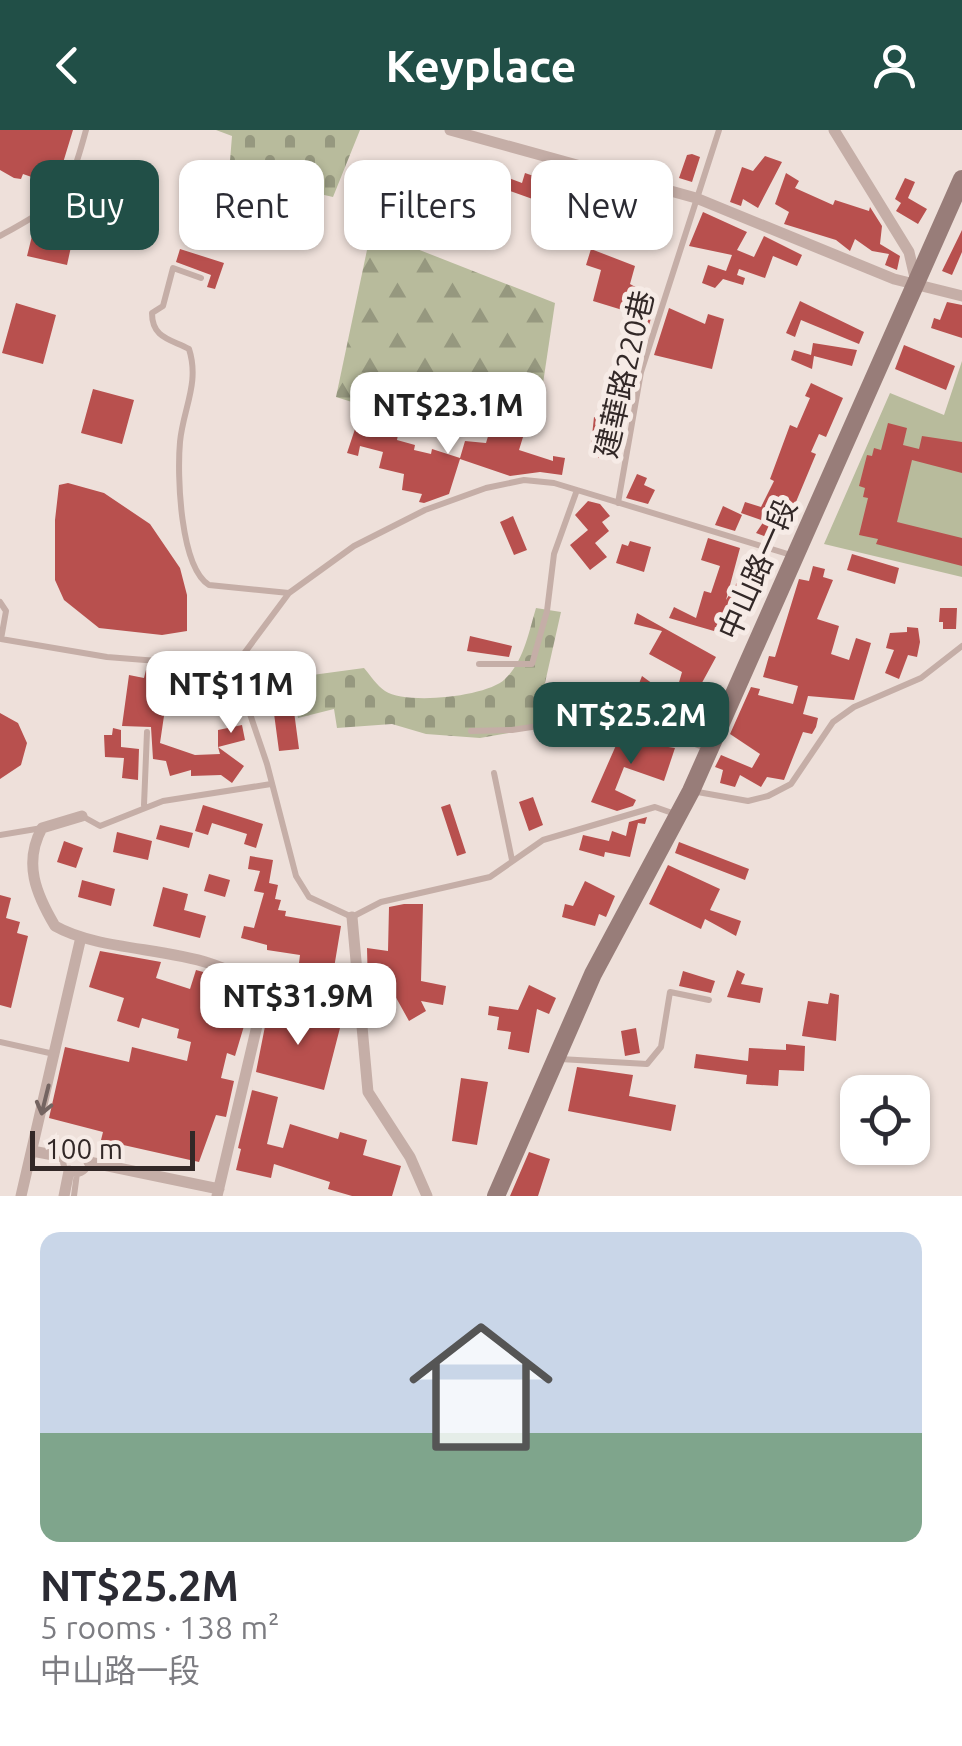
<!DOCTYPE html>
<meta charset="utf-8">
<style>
body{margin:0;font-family:Ubuntu,"Noto Sans TC",sans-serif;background:#f2f2f3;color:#2b2b33;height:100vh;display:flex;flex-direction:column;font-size:38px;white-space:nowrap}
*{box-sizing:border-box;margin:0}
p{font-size:32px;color:#7c7c81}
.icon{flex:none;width:55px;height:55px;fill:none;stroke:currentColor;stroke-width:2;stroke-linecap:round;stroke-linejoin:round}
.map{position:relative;height:1066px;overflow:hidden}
.side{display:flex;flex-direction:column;background:#fff;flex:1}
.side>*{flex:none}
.banner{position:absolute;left:30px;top:30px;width:902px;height:90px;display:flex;gap:20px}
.fabs{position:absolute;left:840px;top:945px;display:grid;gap:20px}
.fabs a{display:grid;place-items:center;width:90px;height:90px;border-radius:20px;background:#fff;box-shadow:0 2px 8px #0004;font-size:50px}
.scale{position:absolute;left:30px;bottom:25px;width:165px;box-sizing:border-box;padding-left:10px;border:5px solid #322827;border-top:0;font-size:28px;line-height:35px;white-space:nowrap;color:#322827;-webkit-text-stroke:8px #f6ebe6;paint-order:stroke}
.price{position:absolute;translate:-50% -85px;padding:0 22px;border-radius:20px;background:#fff;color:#222;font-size:32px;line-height:65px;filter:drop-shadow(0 2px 5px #0008)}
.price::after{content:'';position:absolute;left:50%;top:60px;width:30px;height:22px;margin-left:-15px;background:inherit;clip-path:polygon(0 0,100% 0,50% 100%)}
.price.on{background:#214f47;color:#fff}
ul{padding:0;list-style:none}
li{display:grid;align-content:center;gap:20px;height:530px;padding:0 40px}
li span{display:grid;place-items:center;height:310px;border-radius:20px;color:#555}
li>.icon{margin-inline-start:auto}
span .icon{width:180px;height:180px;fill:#fffc;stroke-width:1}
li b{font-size:42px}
.chip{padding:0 35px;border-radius:20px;background:#fff;box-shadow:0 2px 8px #0004;font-size:35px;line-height:90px}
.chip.on{background:#214f47;color:#fff}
header{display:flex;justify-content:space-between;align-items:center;height:130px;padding:0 40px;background:#214f47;color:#fff;font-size:45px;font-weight:600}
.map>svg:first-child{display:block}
</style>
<header><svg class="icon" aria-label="back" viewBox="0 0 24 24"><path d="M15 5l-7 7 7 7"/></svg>Keyplace<svg class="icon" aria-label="person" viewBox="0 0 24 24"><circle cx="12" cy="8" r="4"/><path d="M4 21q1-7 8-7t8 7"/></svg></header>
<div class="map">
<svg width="962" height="1066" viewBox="0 0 962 1066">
<defs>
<pattern id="forest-firs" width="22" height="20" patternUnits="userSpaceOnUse" patternTransform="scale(2.5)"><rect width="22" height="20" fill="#b8bb9c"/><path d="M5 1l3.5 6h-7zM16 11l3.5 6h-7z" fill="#96987f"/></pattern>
<pattern id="cemetery-stones" width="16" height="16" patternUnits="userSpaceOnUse" patternTransform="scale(2.5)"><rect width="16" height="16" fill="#b8bb9c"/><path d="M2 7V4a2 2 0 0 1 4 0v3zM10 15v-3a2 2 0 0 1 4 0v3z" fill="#96987f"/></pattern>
</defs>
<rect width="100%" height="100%" fill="#eee0da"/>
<path fill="url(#forest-firs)" d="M 371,101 L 555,173 L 542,260 L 444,301 L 336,267 Z"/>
<path fill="url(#cemetery-stones)" d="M 216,0 L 360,0 L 333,67 L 229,43 L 232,6 Z
M 536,478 L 561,482 L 540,575 L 566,581 L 571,604 L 557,610 L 543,597 L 480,608 L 426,604 L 392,594 L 337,598 L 334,579 L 298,588 L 290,548 L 364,538 C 370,545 377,556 385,561 C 406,575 487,567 505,549 C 524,531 529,501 536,478 Z"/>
<path fill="#b8bb9c" d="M 962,231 L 962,447 L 824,414 L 890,263 L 944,285 Z"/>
<path fill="#b8504e" d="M 0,0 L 73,0 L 55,59 L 42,55 L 43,51 L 23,44 L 21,49 L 14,48 L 0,40 Z
M 692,24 L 700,27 L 692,52 L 679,48 L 687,25 Z
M 765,26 L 782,32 L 758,78 L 743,69 L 741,76 L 730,72 L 742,37 L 753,41 Z
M 558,40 L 566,42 L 561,64 L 625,88 L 621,99 L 594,93 L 590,106 L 550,94 L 555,77 L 499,57 L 503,46 L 522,53 L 525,43 L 551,52 Z
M 786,43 L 799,51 L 795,58 L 833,75 L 835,70 L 869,81 L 870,77 L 882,96 L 880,114 L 900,126 L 897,140 L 885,135 L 889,124 L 872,121 L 855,109 L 850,121 L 836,110 L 784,94 L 789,82 L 775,74 Z
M 905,48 L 915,52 L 908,68 L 927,79 L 918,94 L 896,81 L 901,73 L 895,69 Z
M 639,70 L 669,74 L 659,108 L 646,104 L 648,96 L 633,92 Z
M 703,82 L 747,102 L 737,120 L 754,127 L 764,106 L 802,125 L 797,136 L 773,126 L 765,148 L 739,139 L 737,145 L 745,148 L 743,155 L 723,149 L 715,158 L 702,153 L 708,135 L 726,141 L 732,125 L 689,116 Z
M 35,94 L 74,103 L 67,135 L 27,126 Z
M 962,100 L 962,122 L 952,145 L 942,141 Z
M 180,119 L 224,133 L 215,159 L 207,157 L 211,145 L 176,132 Z
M 591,119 L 635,136 L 630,154 L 657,169 L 649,195 L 640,192 L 642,186 L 593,171 L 601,140 L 586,135 Z
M 800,171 L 864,202 L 859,214 L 801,190 L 795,207 L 786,203 Z
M 947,172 L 962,175 L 962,208 L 931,198 L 934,188 L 940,190 Z
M 16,173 L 56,185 L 43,234 L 2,223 Z
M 669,178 L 705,194 L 708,184 L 724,189 L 712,239 L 654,225 Z
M 813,213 L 857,220 L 852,236 L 814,226 L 812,239 L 791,230 L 794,220 L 811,225 Z
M 904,215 L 955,236 L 946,260 L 895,239 Z
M 811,253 L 843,268 L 826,307 L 819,304 L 811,322 L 816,324 L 788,391 L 781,401 L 776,397 L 772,409 L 756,403 L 764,391 L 741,383 L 745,372 L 761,377 L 774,351 L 770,349 L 790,295 L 797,298 L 810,268 L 805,266 Z
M 93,259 L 134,270 L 122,314 L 81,303 Z
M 360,284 L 400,294 L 397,310 L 415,315 L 414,320 L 431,324 L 432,319 L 460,328 L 465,311 L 486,313 L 489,303 L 500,306 L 510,288 L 527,294 L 519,320 L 553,331 L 553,326 L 565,328 L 562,345 L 540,342 L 510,346 L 460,329 L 449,364 L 424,373 L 419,372 L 422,364 L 402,360 L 404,344 L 379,338 L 383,322 L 360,316 L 358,326 L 347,323 Z
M 594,287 L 620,290 L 616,325 L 609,324 L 609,329 L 598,328 L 599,316 L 591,315 Z
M 888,293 L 907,298 L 903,315 L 919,319 L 922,306 L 962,312 L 962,343 L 912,330 L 897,392 L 962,408 L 962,436 L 876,414 L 878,409 L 859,405 L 868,368 L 863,367 L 865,358 L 859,356 L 867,325 L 872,326 L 874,318 L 881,320 Z
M 637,344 L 647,348 L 644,355 L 655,360 L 648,374 L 626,368 Z
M 68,353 L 104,363 L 150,394 L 180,438 L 187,465 L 187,501 L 162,505 L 99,498 L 64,470 L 55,450 L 55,390 L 59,355 Z
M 588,371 L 600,374 L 610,386 L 602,392 L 609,401 L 595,413 L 607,427 L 590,440 L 570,415 L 588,400 L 575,385 Z
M 723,376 L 742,385 L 735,401 L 715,395 Z
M 513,386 L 527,420 L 514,425 L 500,392 Z
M 708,408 L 740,418 L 726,470 L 756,423 L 766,429 L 739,461 L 728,500 L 715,497 L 714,501 L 669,488 L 674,477 L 696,488 L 704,461 L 711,463 L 720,436 L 701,430 Z
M 630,411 L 651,417 L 644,442 L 616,433 L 622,414 L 628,416 Z
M 852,424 L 899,438 L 895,454 L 847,440 Z
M 813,436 L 825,439 L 823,447 L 833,450 L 817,489 L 839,496 L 831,524 L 849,530 L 856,508 L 871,513 L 854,570 L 808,566 L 803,584 L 818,588 L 816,597 L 812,604 L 803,602 L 784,650 L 767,647 L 761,657 L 740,645 L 735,657 L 720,653 L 723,640 L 715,637 L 721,625 L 752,638 L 760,624 L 730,604 L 751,557 L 760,559 L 758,565 L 793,574 L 798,556 L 763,547 L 769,526 L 775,527 L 799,449 L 809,451 Z
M 940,478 L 957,478 L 956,499 L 943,499 L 943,492 L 939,492 Z
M 637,483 L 716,527 L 698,560 L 704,563 L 686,602 L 667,594 L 682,542 L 649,524 L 662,501 L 634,494 Z
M 907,497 L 918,498 L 920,512 L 917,527 L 908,525 L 899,549 L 885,543 L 894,520 L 886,518 L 890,503 L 907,502 Z
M 470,506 L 512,516 L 509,527 L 467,521 Z
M 146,540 L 172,545 L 166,560 L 162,559 L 158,578 L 165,579 L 160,613 L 195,625 L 220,624 L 218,617 L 244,636 L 232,653 L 221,645 L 191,646 L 191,640 L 170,646 L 166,631 L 153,629 L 151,597 L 122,596 L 129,545 L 144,548 Z
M 642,546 L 664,562 L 657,579 L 646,574 L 641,586 L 628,581 Z
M 195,568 L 218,568 L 219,584 L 194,585 Z
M 293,574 L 299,619 L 279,621 L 273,576 Z
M 0,583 L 18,593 L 27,613 L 21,635 L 0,649 Z
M 242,595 L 245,610 L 218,617 L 218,600 Z
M 625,595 L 647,604 L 642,613 L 675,618 L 664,651 L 624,637 L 615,660 L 636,670 L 633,676 L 617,681 L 591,672 Z
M 113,598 L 121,600 L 121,617 L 139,619 L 138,650 L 122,648 L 124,628 L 105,627 L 104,605 L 112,605 Z
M 533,667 L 543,695 L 529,701 L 519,672 Z
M 450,674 L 466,723 L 457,726 L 441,677 Z
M 203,675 L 263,694 L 256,718 L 244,714 L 247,704 L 212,693 L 208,705 L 195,701 Z
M 647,687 L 645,694 L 638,693 L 630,727 L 605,722 L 604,727 L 579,720 L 583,705 L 609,711 L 612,701 L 626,706 L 629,692 Z
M 160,695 L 193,703 L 189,718 L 156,709 Z
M 117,702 L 152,711 L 148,730 L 113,722 Z
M 64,711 L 83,718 L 76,738 L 57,732 Z
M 679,712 L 749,739 L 745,750 L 675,723 Z
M 250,726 L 273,730 L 269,753 L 278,755 L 275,769 L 281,770 L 278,780 L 286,781 L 285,786 L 341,796 L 333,844 L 299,833 L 300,825 L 267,820 L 267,815 L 241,808 L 244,796 L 254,798 L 264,763 L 254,761 L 260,741 L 248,739 Z
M 668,735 L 720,759 L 710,780 L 741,791 L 736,806 L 705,789 L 701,799 L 649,774 Z
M 209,744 L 230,750 L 225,767 L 204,761 Z
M 82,750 L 115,759 L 111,776 L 78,767 Z
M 585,751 L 615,766 L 606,787 L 599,784 L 595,796 L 562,787 L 565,774 L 573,776 Z
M 163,757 L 188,764 L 184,780 L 206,786 L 200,808 L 153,796 Z
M 0,765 L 11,768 L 6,788 L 20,792 L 17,803 L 28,806 L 11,878 L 0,875 Z
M 404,774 L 423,774 L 421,851 L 446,856 L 443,875 L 421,871 L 426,881 L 409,891 L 394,864 L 390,892 L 378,890 L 382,861 L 368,860 L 367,818 L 388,821 L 389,777 Z
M 100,821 L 161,832 L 156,848 L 190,859 L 196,840 L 214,845 L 222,849 L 214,875 L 247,886 L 235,926 L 227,923 L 221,948 L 234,951 L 226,987 L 216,985 L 199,1032 L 101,1010 L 103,1002 L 49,988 L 65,917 L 129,932 L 132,917 L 187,931 L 191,912 L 177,908 L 179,899 L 142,888 L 139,898 L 117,891 L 124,868 L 89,857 Z
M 737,840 L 745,844 L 741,854 L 763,858 L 760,873 L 727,867 Z
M 683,841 L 715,851 L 711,863 L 679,856 Z
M 529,855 L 556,868 L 549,884 L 537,879 L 529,923 L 508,919 L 511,902 L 497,900 L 499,887 L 488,885 L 489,876 L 518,880 Z
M 830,863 L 839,865 L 836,911 L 802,906 L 808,871 L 828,874 Z
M 269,876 L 341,894 L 324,960 L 256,942 Z
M 636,898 L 640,923 L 625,926 L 621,901 Z
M 786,914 L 805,916 L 804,941 L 779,940 L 778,956 L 746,954 L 747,945 L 694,938 L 696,924 L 748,931 L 749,918 L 786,920 Z
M 577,937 L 633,945 L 629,966 L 676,975 L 671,1001 L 568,981 Z
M 461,948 L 488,952 L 477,1015 L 452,1011 Z
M 253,956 L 252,960 L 278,967 L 267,1014 L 283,1018 L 290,994 L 338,1009 L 340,1002 L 367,1010 L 363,1025 L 401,1036 L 392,1066 L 352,1066 L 328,1059 L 330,1052 L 274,1034 L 271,1048 L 236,1040 L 241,1019 L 238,1018 Z
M 529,1022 L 550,1029 L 538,1066 L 510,1066 Z"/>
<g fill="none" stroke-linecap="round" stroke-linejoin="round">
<path stroke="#c5aea7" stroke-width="6" d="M 0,106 C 62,71 67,70 86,0
M 201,148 L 173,138 L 163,176 L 152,183 C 152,208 170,209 189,219 C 200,253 183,279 180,312 C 177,345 180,437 209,455 L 289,463
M 618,373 L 641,242 L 719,0
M 0,472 L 6,481 L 1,509 L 107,527 L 234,537
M 479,534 L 532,534 L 547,481 L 554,424 L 577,360
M 234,537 L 267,634 L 296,746 L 309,767 L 352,787 L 381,772 L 490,747 L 543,710 L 655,677 L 675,684
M 234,537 L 289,463 L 354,416 L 425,380 L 486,358 L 524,350 L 554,353 L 791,425
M 471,601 L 512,600 L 617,584 L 708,619
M 494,643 L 512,730
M 692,661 L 748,671 L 768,666 L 791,654 L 833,592 L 854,577 L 921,548 L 962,516
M 144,675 L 147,602
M 82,686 L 100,696 L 163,671 L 271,654
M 0,705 L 42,698
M 0,912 L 54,924
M 560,929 L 647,934 L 661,917 L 670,862 L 709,870
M63 1031a13 13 0 1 1 26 0a13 13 0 1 1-26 0Z
M 74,1066 L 77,1043"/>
<path stroke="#c5aea7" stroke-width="11" d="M 450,0 L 696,68 L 894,149 L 962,166
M 834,0 L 909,122 L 916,152
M 82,686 L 42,698 C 23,733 36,764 55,796 C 111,828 218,813 258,863 L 260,883 L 217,1066
M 352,787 L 368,962 L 410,1027 L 427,1066
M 32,1021 L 64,1027
M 89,1032 L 219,1059
M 21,1066 L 81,807
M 64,1066 L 69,1041"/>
<path stroke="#987d79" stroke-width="18" d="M 496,1066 L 593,844 L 691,661 L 962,49"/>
</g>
<defs><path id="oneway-shaft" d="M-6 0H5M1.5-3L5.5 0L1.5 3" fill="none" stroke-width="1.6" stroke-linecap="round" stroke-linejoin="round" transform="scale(2.5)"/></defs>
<use stroke="#746461" href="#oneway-shaft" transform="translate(45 970) rotate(104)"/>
<g text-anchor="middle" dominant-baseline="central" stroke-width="10" stroke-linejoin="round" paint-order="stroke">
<g font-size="30" fill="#322827" stroke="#f6ebe6">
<text transform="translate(624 244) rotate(-77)">建華路220巷</text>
<text transform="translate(757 439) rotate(-66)">中山路一段</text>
</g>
</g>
</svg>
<div class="fabs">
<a><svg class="icon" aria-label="locate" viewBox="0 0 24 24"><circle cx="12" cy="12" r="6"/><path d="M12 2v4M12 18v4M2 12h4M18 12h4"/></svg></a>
</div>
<div class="scale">100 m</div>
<b class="price" style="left:448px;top:327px">NT$23.1M</b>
<b class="price" style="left:231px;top:606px">NT$11M</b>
<b class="price on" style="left:631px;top:637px">NT$25.2M</b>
<b class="price" style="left:298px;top:918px">NT$31.9M</b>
<div class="banner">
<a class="chip on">Buy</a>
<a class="chip">Rent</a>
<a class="chip">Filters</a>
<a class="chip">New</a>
</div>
</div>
<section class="side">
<ul>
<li><span style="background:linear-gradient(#c9d6e8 65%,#7fa58c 0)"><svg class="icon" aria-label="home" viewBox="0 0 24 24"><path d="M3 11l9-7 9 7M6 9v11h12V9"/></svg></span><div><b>NT$25.2M</b><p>5 rooms · 138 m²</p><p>中山路一段</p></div></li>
</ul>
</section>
